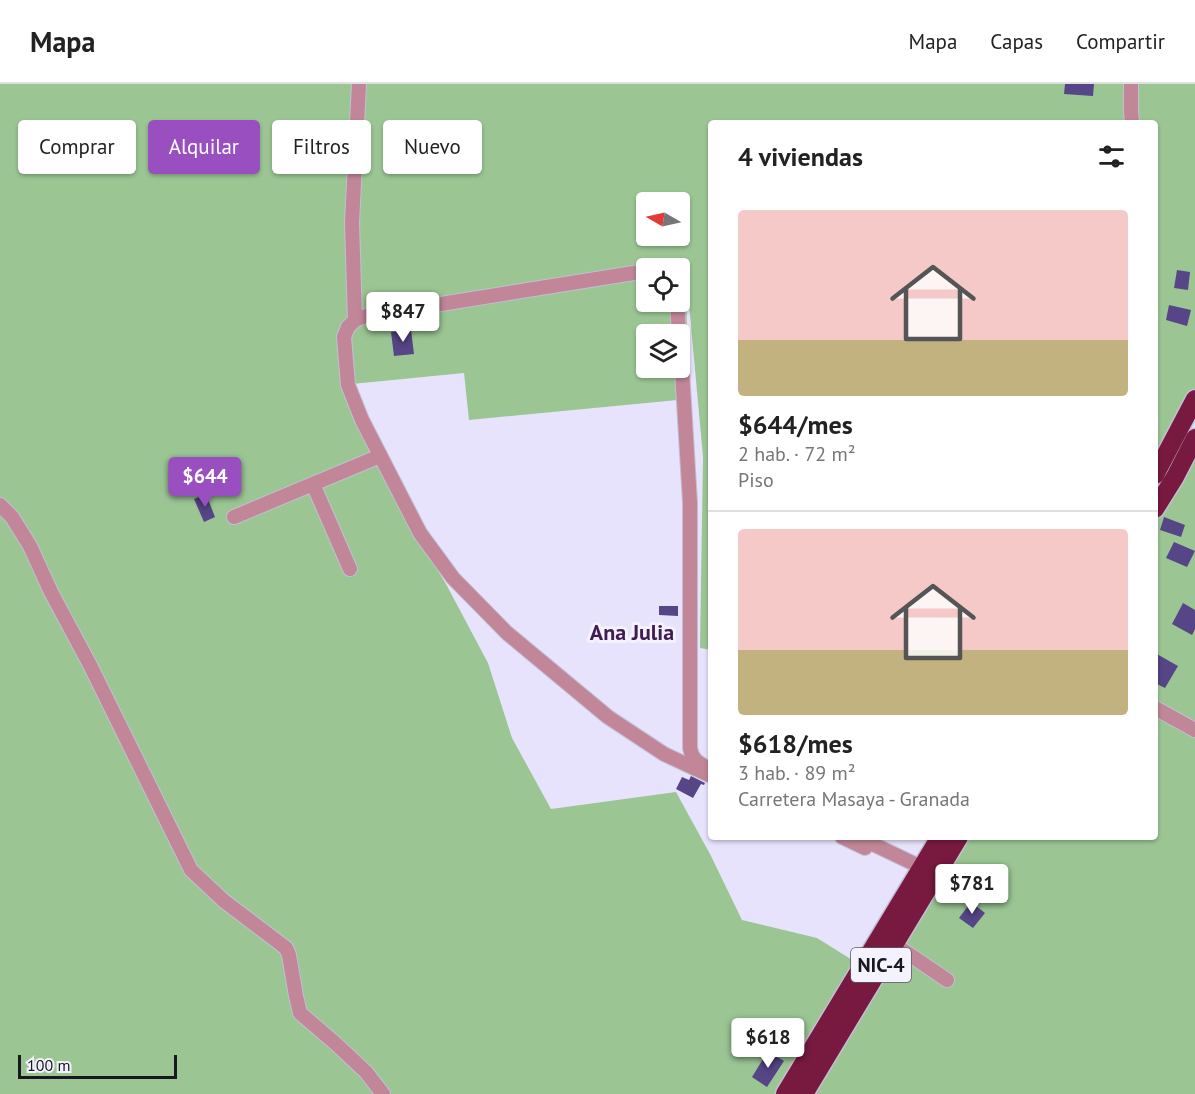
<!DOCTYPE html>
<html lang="es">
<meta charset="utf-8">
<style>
body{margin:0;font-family:"PT Sans",sans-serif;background:#f2f2f2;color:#222;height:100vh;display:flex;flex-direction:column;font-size:22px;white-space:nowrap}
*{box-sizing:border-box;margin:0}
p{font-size:20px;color:#767676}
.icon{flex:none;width:33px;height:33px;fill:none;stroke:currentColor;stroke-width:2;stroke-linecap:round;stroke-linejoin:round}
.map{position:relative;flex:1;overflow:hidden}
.details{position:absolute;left:708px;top:36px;width:450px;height:720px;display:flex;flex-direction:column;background:#fff;border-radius:6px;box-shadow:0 2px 4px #0004}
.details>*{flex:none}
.banner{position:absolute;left:18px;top:36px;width:570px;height:54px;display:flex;gap:12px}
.needle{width:39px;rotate:279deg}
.controls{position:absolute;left:636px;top:108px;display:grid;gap:12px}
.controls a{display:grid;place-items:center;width:54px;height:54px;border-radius:6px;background:#fff;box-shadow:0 2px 4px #0004;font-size:30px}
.scale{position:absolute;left:18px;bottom:15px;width:159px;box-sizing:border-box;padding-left:6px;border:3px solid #191720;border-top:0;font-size:16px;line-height:21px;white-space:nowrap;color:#191720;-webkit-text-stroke:4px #f4f3fd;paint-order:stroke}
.price{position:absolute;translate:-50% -51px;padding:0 14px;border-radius:6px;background:#fff;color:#222;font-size:20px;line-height:39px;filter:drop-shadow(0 2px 3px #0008)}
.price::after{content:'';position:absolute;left:50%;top:36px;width:18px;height:14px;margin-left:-9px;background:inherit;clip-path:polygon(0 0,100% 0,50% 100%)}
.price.on{background:#9a4fc1;color:#fff}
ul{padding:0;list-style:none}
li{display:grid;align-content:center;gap:12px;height:318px;padding:0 30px}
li+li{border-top:2px solid #e0e0e0}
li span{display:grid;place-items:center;height:186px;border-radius:6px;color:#555}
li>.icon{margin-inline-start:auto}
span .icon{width:108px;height:108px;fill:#fffc;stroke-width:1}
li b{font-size:26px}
h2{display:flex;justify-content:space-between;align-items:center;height:72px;padding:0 30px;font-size:26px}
.chip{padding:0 21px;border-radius:6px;background:#fff;box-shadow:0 2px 4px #0004;font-size:21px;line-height:54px}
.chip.on{background:#9a4fc1;color:#fff}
header{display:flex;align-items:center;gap:36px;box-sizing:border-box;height:84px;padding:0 30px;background:#fff;border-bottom:2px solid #e0e0e0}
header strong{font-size:28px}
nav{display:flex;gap:33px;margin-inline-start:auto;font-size:21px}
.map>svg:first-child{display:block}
</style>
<header>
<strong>Mapa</strong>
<nav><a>Mapa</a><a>Capas</a><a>Compartir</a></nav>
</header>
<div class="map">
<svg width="1195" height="1010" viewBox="0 0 1195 1010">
<rect width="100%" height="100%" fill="#e8e3fc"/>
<path fill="#9bc694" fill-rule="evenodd" d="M 0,0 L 1195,0 L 1195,315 L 1155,391 L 1155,39 L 711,39 L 711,566 L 700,564 L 703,373 L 686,187 L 688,315 L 469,336 L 464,289 L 352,300 L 404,430 L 446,500 L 488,579 L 512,654 L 551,725 L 676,708 L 710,770 L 742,836 L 817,854 L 862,882 L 785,1010 L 0,1010 ZM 646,118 L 680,118 L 680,152 L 646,152 ZM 646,184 L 680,184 L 680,218 L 646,218 ZM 646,250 L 680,250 L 680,284 L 646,284 Z
M 1195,354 L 1195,1010 L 815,1010 L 966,753 L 1155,753 L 1155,425 Z"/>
<path fill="#564587" d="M 1065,0 L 1094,0 L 1093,12 L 1064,10 Z
M 1177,186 L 1190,188 L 1188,206 L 1174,204 Z
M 1169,221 L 1191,226 L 1187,242 L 1166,236 Z
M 411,246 L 414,270 L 394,272 L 391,248 Z
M 206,410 L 215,433 L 204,438 L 194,415 Z
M 1164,433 L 1185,441 L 1181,453 L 1160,446 Z
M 1174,458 L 1195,467 L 1187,483 L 1166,474 Z
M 1183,519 L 1195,526 L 1195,545 L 1192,551 L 1172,540 Z
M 659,522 L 678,522 L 678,532 L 659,531 Z
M 1155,569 L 1178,582 L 1165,604 L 1155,599 Z
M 691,692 L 705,699 L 704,701 L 701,700 L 693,714 L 676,705 L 682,693 L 689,696 Z
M 971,818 L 985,829 L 973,844 L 959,834 Z
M 768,967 L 784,977 L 767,1003 L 752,993 Z"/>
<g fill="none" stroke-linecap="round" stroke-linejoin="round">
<defs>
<path id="minor" d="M 1131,0 L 1131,27 L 1132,39
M 661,184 L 665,184
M 646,187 L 366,232 L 355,236 L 348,243 L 344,253 L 348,301 L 362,336 L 420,449 L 453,494 L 507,549 L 608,633 L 664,670 L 711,692
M 677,218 L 679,250
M 355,236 L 352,139 L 359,0
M 680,252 L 690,419 L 690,664 C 692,675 697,678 706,683
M 313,400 L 350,485
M 0,421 L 12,433 L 30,462 L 51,508 L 90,581 L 191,786 L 224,817 L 286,864 L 289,871 L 296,912 L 300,929 L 335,959 L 366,988 L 383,1010
M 234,433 L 380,372
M 1155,624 L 1195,646
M 842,753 L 865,764
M 858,753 L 921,783
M 894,860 L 947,896"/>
<path id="highway" d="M 1155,391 L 1195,315
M 1155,425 L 1175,393 L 1195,354
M 785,1010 L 940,753
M 804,1010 L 959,753"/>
</defs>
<use href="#minor" stroke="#c3bed4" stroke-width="16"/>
<use href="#highway" stroke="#c3bed4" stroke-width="21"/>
<use href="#minor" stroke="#c18697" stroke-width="14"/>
<use href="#highway" stroke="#781940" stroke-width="18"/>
</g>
<g text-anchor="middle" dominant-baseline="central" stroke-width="6" stroke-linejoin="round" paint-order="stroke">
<rect fill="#f4f3fd" stroke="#5b5962" stroke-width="1.5" x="851" y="864" width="60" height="34" rx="4.5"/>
<g font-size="20" font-weight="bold" fill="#191720">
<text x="881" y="881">NIC-4</text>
</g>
<g font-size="22" font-weight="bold" fill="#401c52" stroke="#f4f3fd">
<text x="632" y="548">Ana Julia</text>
</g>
</g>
</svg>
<div class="controls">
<a><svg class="needle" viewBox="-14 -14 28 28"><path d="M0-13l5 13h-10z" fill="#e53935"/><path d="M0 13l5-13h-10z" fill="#767676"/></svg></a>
<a><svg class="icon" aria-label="locate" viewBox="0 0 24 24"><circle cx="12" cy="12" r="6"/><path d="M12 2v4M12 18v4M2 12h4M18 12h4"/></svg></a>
<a><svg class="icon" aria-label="layers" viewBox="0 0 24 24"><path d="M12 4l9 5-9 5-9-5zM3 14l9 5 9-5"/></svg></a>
</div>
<div class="scale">100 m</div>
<b class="price" style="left:403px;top:259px">$847</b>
<b class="price on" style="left:205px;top:424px">$644</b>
<b class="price" style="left:972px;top:831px">$781</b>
<b class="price" style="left:768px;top:985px">$618</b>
<div class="banner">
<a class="chip">Comprar</a>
<a class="chip on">Alquilar</a>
<a class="chip">Filtros</a>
<a class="chip">Nuevo</a>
</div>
<section class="details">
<h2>4 viviendas<svg class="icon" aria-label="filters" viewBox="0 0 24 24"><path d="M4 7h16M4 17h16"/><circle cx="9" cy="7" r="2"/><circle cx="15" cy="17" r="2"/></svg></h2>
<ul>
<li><span style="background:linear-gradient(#f6c9c9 70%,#c2b280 0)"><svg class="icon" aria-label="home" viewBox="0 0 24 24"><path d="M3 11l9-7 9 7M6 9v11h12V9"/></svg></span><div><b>$644/mes</b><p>2 hab. · 72 m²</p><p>Piso</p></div></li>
<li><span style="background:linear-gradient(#f6c9c9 65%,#c2b280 0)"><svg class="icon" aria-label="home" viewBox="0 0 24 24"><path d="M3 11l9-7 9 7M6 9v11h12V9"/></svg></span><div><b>$618/mes</b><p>3 hab. · 89 m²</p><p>Carretera Masaya - Granada</p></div></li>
</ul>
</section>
</div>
